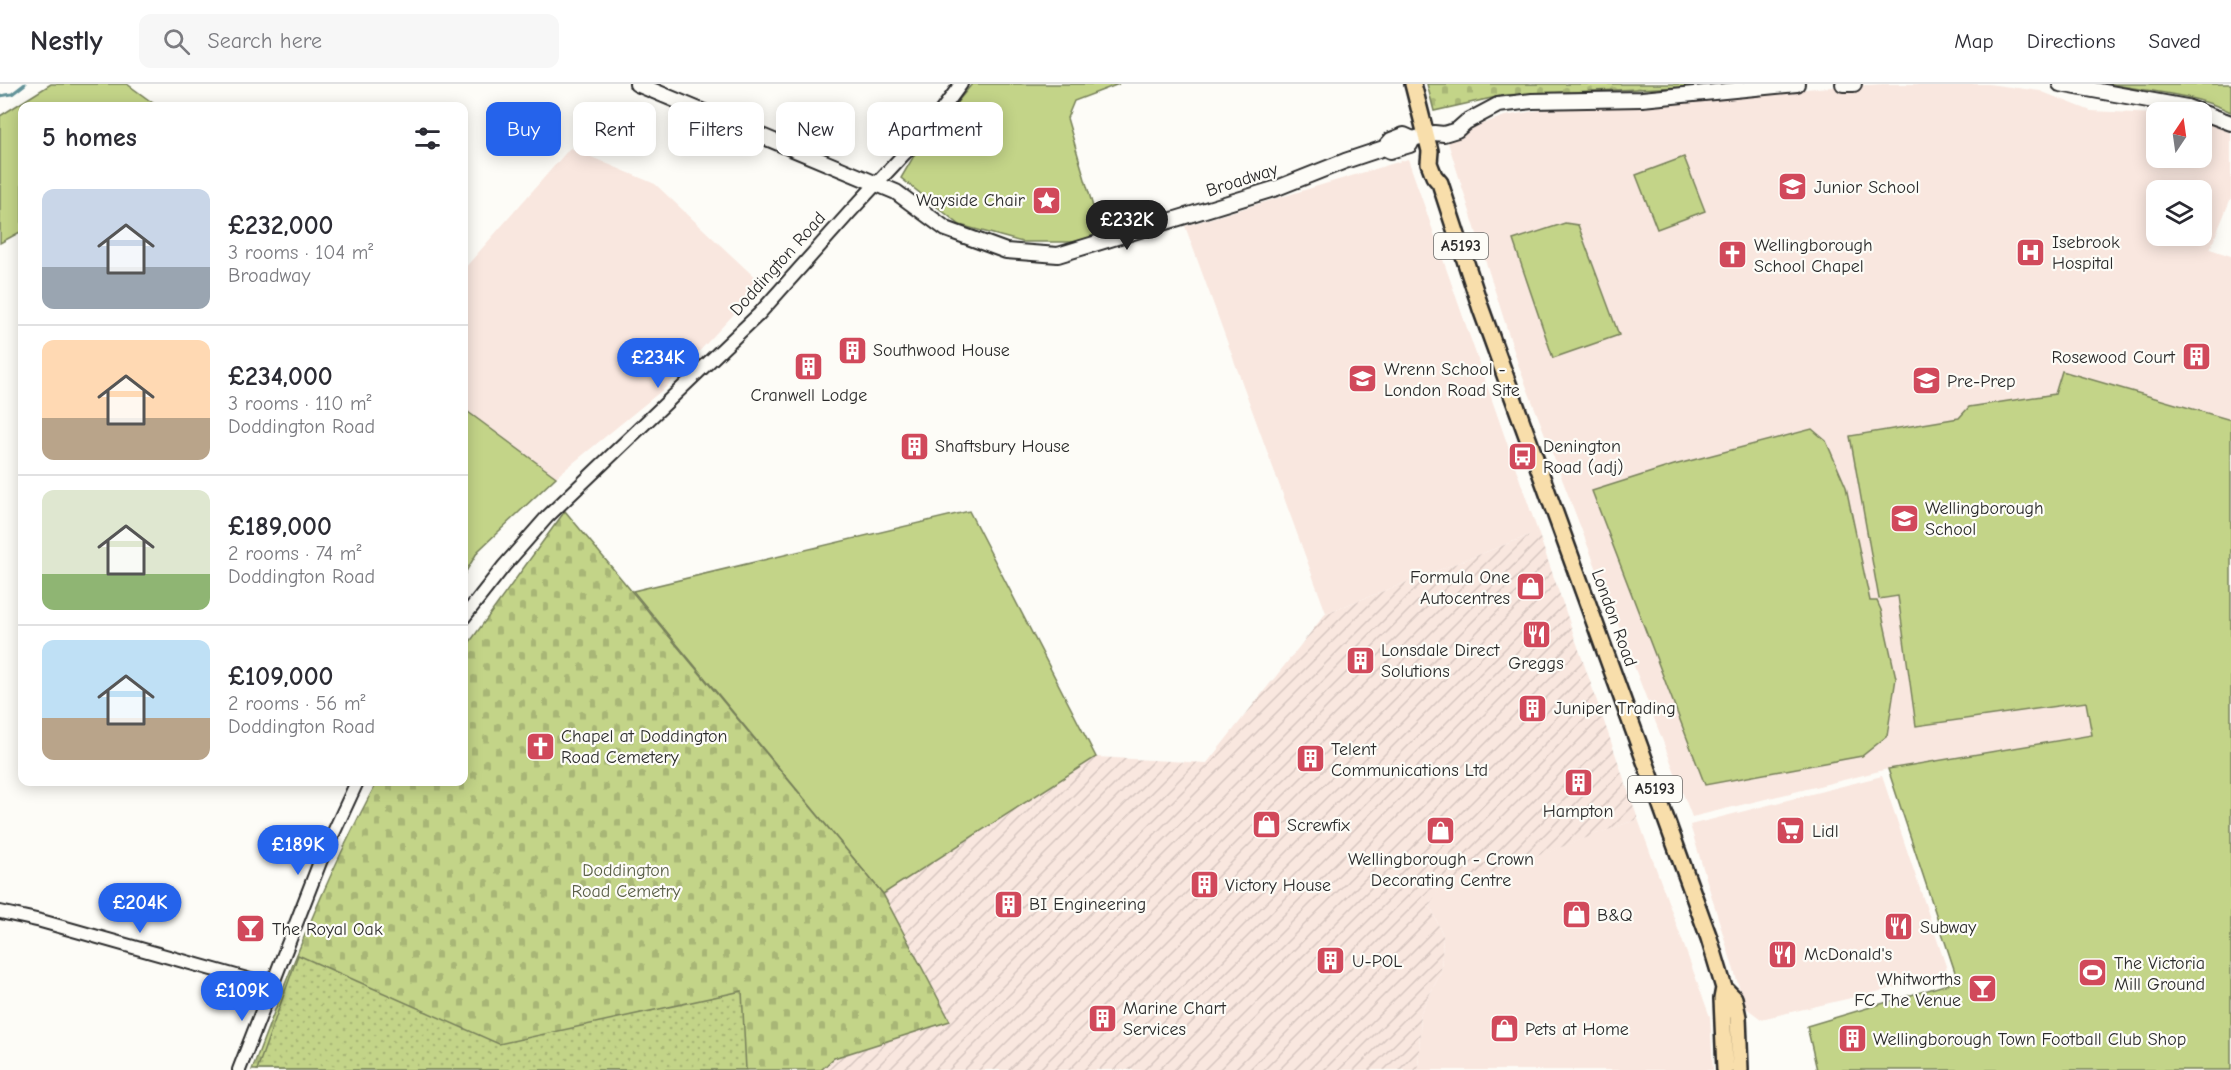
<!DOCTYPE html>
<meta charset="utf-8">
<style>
body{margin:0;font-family:"Comic Neue",sans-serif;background:#f7f7f7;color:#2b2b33;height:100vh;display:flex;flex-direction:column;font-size:22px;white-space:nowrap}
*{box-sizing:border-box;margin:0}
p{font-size:20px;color:#7c7c81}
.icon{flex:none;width:33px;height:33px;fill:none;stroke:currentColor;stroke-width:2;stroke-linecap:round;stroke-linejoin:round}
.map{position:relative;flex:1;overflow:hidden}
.panel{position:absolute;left:18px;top:18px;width:450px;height:684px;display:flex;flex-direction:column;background:#fff;border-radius:12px;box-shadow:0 3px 15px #0003}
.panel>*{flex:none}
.guide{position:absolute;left:486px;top:18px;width:570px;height:54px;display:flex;gap:12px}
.needle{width:39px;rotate:13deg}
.buttons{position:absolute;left:2146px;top:18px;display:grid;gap:12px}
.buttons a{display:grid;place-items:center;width:66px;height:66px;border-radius:12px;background:#fff;box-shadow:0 3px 15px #0003;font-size:30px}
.price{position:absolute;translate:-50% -51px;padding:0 14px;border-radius:21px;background:#2563eb;color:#fff;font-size:20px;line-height:39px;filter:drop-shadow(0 2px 3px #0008)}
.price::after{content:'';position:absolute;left:50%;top:36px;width:18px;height:14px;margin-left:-9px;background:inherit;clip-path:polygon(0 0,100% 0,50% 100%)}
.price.active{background:#222;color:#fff}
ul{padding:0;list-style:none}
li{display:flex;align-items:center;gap:18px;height:150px;padding:0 24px}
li+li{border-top:2px solid #e1e1e2}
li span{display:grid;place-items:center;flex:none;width:168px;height:120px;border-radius:12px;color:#555}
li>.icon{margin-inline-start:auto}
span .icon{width:72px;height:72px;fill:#fffc;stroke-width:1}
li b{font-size:26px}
h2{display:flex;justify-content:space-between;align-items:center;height:72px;padding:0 24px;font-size:26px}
.tag{padding:0 21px;border-radius:12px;background:#fff;box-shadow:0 3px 15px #0003;font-size:21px;line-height:54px}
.tag.active{background:#2563eb;color:#fff}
header{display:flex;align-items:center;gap:36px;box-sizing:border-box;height:84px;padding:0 30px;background:#fff;border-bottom:2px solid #e1e1e2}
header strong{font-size:28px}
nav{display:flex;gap:33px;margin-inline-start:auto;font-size:21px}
.search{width:420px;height:54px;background:#f7f7f7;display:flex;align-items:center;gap:15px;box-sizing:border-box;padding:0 21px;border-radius:12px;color:#7c7c81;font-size:22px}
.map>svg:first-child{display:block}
</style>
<header>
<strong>Nestly</strong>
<div class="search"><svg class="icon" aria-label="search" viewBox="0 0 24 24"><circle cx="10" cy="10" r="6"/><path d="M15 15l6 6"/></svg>Search here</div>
<nav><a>Map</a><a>Directions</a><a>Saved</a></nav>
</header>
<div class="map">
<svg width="2231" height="986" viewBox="0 0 2231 986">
<defs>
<pattern id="industrial-furrows" width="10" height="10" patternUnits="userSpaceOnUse" patternTransform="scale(1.5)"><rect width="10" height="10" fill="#f9e7df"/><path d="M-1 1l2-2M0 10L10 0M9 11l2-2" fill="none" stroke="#d6c6c0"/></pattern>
<pattern id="cemetery-stones" width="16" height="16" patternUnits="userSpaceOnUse" patternTransform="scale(1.5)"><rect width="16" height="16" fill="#c3d488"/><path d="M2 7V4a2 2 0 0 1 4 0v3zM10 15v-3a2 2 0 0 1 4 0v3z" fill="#a8b676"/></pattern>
<pattern id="garden-dots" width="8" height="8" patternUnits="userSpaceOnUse" patternTransform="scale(1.5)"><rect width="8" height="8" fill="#c3d488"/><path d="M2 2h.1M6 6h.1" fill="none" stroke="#a8b676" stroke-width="1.8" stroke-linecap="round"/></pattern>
</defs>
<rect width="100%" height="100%" fill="#fdfcf7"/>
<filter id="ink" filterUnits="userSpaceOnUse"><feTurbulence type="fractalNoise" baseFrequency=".0167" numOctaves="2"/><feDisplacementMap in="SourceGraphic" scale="12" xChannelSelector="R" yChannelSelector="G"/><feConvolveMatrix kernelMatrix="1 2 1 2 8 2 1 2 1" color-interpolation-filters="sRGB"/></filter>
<g filter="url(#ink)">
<path fill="#f9e7df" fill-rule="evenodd" d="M 1884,0 L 1988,0 L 2040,7 L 2091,27 L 2157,30 L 2157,74 L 2202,74 L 2202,36 L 2231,49 L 2231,114 L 2210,165 L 2231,172 L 2231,630 L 1888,685 L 1692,733 L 1519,283 L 1446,52 L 1505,32 L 1553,24 L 1649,22 L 1816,4 ZM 2157,106 L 2202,106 L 2202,152 L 2157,152 Z
M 570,64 L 655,100 L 762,200 L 666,303 L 556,393 L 464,325 L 464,185 Z
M 1408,75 L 1538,448 L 1326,529 L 1185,142 Z
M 1882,692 L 1949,891 L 1761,935 L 1745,923 L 1690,741 Z
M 1638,735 L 1710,933 L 1713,986 L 1418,986 L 1421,928 L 1441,888 L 1443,852 L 1430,821 L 1438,807 Z"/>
<path fill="url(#industrial-furrows)" d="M 1538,448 L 1638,735 L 1438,808 L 1430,821 L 1443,852 L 1441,888 L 1421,928 L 1418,986 L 821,986 L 834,974 L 950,936 L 883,810 L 1096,673 L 1207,679 L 1326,529 Z"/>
<path fill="#c3d488" stroke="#77805a" stroke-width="1.5" d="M 51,0 L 127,0 L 157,22 L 22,22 L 22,147 L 0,159 L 0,32 Z
M 972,0 L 1119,0 L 1074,17 L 1067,34 L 1101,150 L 1076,158 L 1022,158 L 960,141 L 901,94 L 915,70 Z
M 2108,0 L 2231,0 L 2231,28 C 2194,10 2148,7 2108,0 Z
M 1684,73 L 1705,127 L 1657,145 L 1636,91 Z
M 1565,139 L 1578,141 L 1619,251 L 1553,274 L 1513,156 Z
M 2062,287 L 2231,336 L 2231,986 L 1817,986 L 1807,942 L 1958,897 L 1888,685 L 2092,651 L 2086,618 L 1916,642 L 1898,512 L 1879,515 L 1850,352 L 1959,334 L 1969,323 L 2055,310 Z
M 464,325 L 556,393 L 478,467 L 464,491 Z
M 1812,345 L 1826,357 L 1846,403 L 1870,517 L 1877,517 L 1881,526 L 1896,594 L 1887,652 L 1862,672 L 1705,701 L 1592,407 L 1674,381 Z
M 969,427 L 1096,673 L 883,810 L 633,507 Z"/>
<path fill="url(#cemetery-stones)" stroke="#77805a" stroke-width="1.5" d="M 1427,0 L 1703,0 L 1703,2 L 1505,11 L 1434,27 Z
M 565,427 L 883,810 L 950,937 L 834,974 L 821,986 L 252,986 C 289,888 327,790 377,698 L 464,698 L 464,566 Z"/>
<path fill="url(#garden-dots)" stroke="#77805a" stroke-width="1.5" d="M 298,871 L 499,960 L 742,907 L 746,986 L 257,986 Z"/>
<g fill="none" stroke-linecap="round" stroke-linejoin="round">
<path stroke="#639399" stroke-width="3" d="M 0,12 L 12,10 L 25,0"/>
<defs>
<path id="tertiary" d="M 464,533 L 504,482 L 547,433 L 759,230 L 850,128 L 918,55 L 939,30 L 961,0
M 0,828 L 41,837 L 272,902
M 239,986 L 320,778 L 357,698"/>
<path id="secondary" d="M 637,0 L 896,108 L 946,145 L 1006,167 L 1058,171 L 1277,104 L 1345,77 L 1384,64 L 1391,56 L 1404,51 L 1413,55
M 1843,0 L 1854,0
M 2060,0 L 2187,23 L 2231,39
M 1384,64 L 1390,67 L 1410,61 L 1413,55 L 1434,49 L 1444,50 L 1457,46 L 1466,38 L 1498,21 L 1532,17 L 1642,15 L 1797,0"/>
<path id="primary" d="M 1413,0 L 1430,67 L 1429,79 L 1434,92 L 1440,99 L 1481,225 L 1709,854 L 1724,904 L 1722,915 L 1725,986
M 1724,904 L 1734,914 L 1738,933 L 1740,986"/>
</defs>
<use href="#tertiary" stroke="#2b2b2b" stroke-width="16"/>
<use href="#secondary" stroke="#2b2b2b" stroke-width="18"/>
<use href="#primary" stroke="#2b2b2b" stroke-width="20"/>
<use href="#tertiary" stroke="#fdfcf7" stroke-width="12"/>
<use href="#secondary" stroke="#fdfcf7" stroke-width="14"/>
<use href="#primary" stroke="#f8deab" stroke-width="15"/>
</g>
</g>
<defs>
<symbol id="school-square" viewBox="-11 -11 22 22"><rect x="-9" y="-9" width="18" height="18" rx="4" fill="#d1495b" stroke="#fdfcf7"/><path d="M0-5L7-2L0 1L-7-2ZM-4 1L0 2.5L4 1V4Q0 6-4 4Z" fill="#fff"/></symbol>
<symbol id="sight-square" viewBox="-11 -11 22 22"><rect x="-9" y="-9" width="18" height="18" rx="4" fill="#d1495b" stroke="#fdfcf7"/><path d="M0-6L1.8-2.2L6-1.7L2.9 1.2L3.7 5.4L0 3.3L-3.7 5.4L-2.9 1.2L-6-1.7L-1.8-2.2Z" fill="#fff"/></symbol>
<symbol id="hospital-square" viewBox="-11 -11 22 22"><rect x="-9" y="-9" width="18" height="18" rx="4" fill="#d1495b" stroke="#fdfcf7"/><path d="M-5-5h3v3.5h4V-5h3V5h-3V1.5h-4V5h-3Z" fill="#fff"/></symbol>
<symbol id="church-square" viewBox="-11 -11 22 22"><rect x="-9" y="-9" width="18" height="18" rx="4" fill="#d1495b" stroke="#fdfcf7"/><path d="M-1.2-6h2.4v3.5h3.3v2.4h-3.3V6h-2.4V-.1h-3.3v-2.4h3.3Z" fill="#fff"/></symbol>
<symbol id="building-square" viewBox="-11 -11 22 22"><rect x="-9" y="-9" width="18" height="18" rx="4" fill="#d1495b" stroke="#fdfcf7"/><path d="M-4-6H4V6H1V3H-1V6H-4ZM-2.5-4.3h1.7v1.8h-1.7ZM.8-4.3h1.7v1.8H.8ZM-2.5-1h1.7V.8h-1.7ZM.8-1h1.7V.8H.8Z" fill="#fff"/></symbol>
<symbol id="bus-square" viewBox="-11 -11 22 22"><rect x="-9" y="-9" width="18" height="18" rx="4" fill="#d1495b" stroke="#fdfcf7"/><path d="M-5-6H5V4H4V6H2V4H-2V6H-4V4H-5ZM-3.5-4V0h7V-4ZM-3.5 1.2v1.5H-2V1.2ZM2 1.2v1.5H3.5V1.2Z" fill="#fff"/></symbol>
<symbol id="shop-square" viewBox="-11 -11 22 22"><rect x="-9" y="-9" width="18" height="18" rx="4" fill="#d1495b" stroke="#fdfcf7"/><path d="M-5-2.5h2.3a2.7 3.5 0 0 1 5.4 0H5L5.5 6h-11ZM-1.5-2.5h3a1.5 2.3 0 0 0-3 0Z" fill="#fff"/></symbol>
<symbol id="restaurant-square" viewBox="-11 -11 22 22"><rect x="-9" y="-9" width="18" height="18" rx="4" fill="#d1495b" stroke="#fdfcf7"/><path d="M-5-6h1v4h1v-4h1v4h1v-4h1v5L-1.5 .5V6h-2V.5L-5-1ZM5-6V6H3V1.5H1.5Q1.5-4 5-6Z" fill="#fff"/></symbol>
<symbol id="supermarket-square" viewBox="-11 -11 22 22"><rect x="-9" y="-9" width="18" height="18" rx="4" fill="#d1495b" stroke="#fdfcf7"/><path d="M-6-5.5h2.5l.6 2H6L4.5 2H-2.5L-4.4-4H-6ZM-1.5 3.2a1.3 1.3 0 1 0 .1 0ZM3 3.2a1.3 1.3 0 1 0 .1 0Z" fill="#fff"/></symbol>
<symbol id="bar-square" viewBox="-11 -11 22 22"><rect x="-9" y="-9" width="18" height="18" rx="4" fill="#d1495b" stroke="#fdfcf7"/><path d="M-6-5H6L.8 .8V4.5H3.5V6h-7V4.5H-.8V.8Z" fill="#fff"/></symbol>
<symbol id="stadium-square" viewBox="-11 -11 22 22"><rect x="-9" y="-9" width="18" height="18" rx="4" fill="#d1495b" stroke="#fdfcf7"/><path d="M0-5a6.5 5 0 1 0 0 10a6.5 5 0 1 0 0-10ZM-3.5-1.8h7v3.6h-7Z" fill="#fff"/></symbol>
</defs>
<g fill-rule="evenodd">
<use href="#school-square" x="1776" y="86" width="33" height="33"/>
<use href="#sight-square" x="1030" y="100" width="33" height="33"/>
<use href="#hospital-square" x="2014" y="152" width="33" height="33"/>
<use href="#church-square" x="1716" y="154" width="33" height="33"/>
<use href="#building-square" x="836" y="250" width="33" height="33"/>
<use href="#building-square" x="2180" y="256" width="33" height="33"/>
<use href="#building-square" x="792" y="266" width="33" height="33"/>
<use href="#school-square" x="1346" y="278" width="33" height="33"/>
<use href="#school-square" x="1910" y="280" width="33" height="33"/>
<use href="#building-square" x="898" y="346" width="33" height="33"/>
<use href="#bus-square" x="1506" y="356" width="33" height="33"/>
<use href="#school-square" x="1888" y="418" width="33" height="33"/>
<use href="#shop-square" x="1514" y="486" width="33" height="33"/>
<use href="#restaurant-square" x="1520" y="534" width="33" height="33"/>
<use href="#building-square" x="1344" y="560" width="33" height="33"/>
<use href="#building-square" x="1516" y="608" width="33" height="33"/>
<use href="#church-square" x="524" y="646" width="33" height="33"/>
<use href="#building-square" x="1294" y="658" width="33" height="33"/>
<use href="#building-square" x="1562" y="682" width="33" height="33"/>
<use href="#shop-square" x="1250" y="724" width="33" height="33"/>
<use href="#shop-square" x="1424" y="730" width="33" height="33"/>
<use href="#supermarket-square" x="1774" y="730" width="33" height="33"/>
<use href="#building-square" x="1188" y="784" width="33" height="33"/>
<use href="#building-square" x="992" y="804" width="33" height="33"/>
<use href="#shop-square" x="1560" y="814" width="33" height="33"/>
<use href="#restaurant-square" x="1882" y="826" width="33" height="33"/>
<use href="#bar-square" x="234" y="828" width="33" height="33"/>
<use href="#restaurant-square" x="1766" y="854" width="33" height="33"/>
<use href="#building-square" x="1314" y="860" width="33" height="33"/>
<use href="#stadium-square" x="2076" y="872" width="33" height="33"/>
<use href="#bar-square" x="1966" y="888" width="33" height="33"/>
<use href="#building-square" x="1086" y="918" width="33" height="33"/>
<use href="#shop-square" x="1488" y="928" width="33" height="33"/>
<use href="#building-square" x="1836" y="938" width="33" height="33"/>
</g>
<g text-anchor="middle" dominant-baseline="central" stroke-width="4.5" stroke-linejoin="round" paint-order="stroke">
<g fill="#fdfcf7" stroke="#6a6a68" stroke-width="1.5">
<rect x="1434" y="149" width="54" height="26" rx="4.5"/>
<rect x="1628" y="692" width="54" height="26" rx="4.5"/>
</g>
<g font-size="16" font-weight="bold" fill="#2b2b2b">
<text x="1461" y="162">A5193</text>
<text x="1655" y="705">A5193</text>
</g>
<g font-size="18" fill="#2b2b2b" stroke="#fdfcf7">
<text transform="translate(1242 96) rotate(-18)">Broadway</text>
<text transform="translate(778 180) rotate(-48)">Doddington Road</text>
<text transform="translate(1614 534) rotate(70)">London Road</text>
</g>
<g font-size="18" fill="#2b2b2b" stroke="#fdfcf7" text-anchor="start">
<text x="1814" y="103">Junior School</text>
<text x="1025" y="116" text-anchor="end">Wayside Chair</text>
<text x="2052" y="158">Isebrook<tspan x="2052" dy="21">Hospital</tspan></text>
<text x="1754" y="161">Wellingborough<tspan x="1754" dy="21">School Chapel</tspan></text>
<text x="873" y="266">Southwood House</text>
<text x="2175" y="273" text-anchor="end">Rosewood Court</text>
<text x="1384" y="285">Wrenn School -<tspan x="1384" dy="21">London Road Site</tspan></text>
<text x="1947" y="297">Pre-Prep</text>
<text x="809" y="311" text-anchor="middle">Cranwell Lodge</text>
<text x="935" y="362">Shaftsbury House</text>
<text x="1543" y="362">Denington<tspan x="1543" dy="21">Road (adj)</tspan></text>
<text x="1925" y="424">Wellingborough<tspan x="1925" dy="21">School</tspan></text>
<text x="1510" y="493" text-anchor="end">Formula One<tspan x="1510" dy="21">Autocentres</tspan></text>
<text x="1381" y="566">Lonsdale Direct<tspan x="1381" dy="21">Solutions</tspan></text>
<text x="1536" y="579" text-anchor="middle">Greggs</text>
<text x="1554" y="624">Juniper Trading</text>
<text x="561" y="652">Chapel at Doddington<tspan x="561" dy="21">Road Cemetery</tspan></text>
<text x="1331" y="665">Telent<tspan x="1331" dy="21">Communications Ltd</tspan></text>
<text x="1578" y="727" text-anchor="middle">Hampton</text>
<text x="1287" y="741">Screwfix</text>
<text x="1812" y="747">Lidl</text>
<text x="1441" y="775" text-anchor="middle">Wellingborough - Crown<tspan x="1441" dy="21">Decorating Centre</tspan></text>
<text x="1225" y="801">Victory House</text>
<text x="1029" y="820">BI Engineering</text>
<text x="1597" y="831">B&amp;Q</text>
<text x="1920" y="843">Subway</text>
<text x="272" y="845">The Royal Oak</text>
<text x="1804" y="870">McDonald's</text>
<text x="1352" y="877">U-POL</text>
<text x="2114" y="879">The Victoria<tspan x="2114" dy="21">Mill Ground</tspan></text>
<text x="1961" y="895" text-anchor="end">Whitworths<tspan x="1961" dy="21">FC The Venue</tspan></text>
<text x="1123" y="924">Marine Chart<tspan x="1123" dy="21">Services</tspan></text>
<text x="1525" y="945">Pets at Home</text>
<text x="1873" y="955">Wellingborough Town Football Club Shop</text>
</g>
<g font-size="18" fill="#595e47" stroke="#fdfcf7">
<text x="626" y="786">Doddington<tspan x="626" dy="21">Road Cemetry</tspan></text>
</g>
</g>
</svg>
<div class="buttons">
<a><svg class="needle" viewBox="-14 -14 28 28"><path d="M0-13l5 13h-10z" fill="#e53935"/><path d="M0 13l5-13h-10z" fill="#7c7c81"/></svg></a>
<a><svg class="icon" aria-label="layers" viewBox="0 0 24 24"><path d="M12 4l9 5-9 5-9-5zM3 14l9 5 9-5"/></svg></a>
</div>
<b class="price active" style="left:1127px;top:167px">£232K</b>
<b class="price" style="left:658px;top:305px">£234K</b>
<b class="price" style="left:298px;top:792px">£189K</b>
<b class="price" style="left:140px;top:850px">£204K</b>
<b class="price" style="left:242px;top:938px">£109K</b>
<div class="guide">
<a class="tag active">Buy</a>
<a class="tag">Rent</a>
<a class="tag">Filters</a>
<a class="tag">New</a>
<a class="tag">Apartment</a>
</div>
<section class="panel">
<h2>5 homes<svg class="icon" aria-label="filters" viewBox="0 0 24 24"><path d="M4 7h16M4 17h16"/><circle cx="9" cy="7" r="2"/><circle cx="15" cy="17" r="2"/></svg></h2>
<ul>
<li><span style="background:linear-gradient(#c9d6e8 65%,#9aa5b1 0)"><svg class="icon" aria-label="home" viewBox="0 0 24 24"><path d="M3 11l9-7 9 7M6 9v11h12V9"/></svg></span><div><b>£232,000</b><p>3 rooms · 104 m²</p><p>Broadway</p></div></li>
<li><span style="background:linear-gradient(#ffd9b3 65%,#b9a48a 0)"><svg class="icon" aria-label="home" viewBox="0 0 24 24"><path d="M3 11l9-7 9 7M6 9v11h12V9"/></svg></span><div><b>£234,000</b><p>3 rooms · 110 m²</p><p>Doddington Road</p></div></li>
<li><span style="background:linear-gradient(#dfe7d0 70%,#8fb573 0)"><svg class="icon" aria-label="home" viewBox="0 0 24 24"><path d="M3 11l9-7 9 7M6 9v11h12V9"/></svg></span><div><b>£189,000</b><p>2 rooms · 74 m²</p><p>Doddington Road</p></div></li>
<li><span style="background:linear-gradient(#bfe0f5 65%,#b9a48a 0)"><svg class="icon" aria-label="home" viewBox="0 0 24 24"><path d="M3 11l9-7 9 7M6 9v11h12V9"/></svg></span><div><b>£109,000</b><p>2 rooms · 56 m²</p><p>Doddington Road</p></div></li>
</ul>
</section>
</div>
